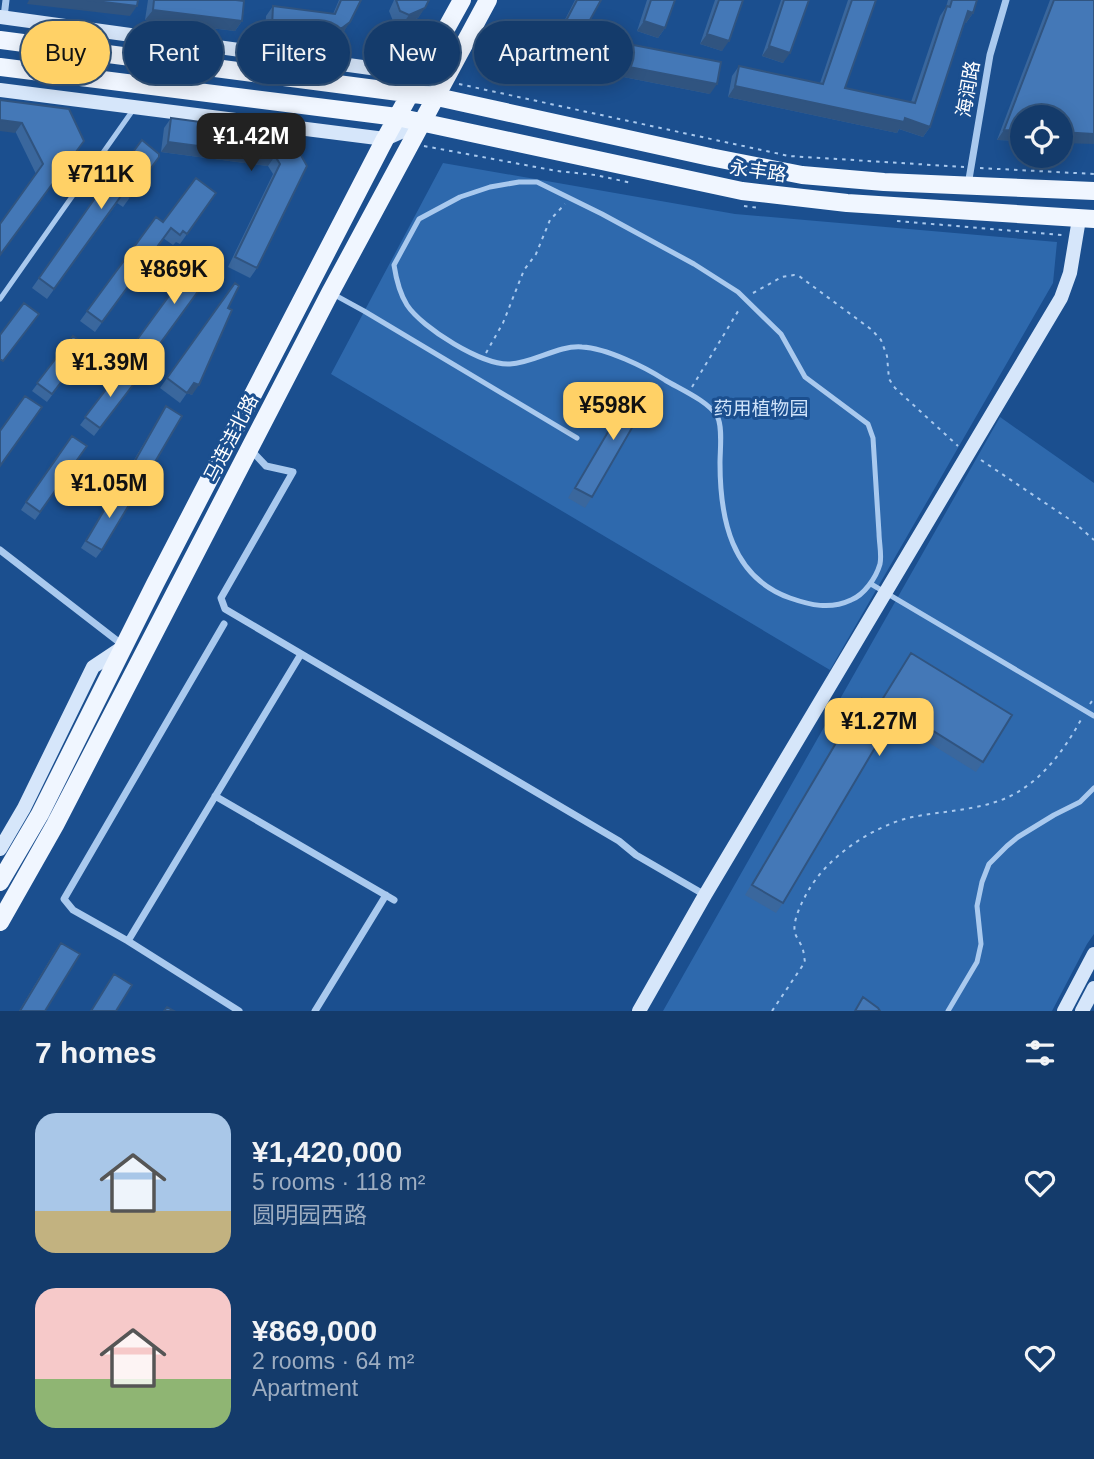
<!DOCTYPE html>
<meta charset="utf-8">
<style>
body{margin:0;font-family:Arial,"Noto Sans SC",sans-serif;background:#214673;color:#f1f3f6;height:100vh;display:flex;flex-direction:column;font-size:26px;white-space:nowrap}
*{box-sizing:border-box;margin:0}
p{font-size:23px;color:#9dadc1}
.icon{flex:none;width:38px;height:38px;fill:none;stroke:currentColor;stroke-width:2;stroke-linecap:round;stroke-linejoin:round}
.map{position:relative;height:1011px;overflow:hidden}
.panel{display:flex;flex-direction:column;background:#143b6b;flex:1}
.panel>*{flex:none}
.top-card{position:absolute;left:21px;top:21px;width:700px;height:63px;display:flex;gap:14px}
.tools{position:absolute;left:1010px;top:105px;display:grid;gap:14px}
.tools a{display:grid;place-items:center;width:63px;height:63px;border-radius:50%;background:#143b6b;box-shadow:0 4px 18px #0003,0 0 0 2px #33557e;font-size:35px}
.price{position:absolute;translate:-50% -60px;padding:0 16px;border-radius:14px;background:#ffd166;color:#111;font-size:23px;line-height:46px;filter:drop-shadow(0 2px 4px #0008)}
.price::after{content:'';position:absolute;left:50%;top:42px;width:21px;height:16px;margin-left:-10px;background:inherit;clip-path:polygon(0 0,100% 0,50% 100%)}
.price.selected{background:#222;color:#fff}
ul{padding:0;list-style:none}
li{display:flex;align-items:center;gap:21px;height:175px;padding:0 35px}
li span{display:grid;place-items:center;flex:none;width:196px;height:140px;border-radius:21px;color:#555}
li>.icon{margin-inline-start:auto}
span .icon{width:84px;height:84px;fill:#fffc;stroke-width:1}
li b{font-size:30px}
h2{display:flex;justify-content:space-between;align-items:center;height:84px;padding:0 35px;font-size:30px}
.pill{padding:0 24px;border-radius:32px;background:#143b6b;box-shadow:0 4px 18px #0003,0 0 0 2px #33557e;font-size:24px;line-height:63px}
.pill.selected{background:#ffd166;color:#111}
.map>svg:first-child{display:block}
</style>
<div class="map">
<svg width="1094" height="1011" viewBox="0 0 1094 1011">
<rect width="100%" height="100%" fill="#1b4f8f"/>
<path fill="#2e69ad" d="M 443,163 L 735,214 L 1057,242 L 1053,283 L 830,670 L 331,374 Z
M 1000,417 L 1094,483 L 1094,934 L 1087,944 L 1052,1011 L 663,1011 Z"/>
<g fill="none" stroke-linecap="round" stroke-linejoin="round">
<path stroke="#a9c9ee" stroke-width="2" stroke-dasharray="3.5 5" stroke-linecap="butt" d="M 459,84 L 789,156 L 964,167
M 424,146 L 557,171 L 595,175 L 632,183
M 980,168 L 1094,174
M 744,206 L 759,208
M 897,221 L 1062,235
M 753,293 L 782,277 L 794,275 L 799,276 L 872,330 L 881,340 L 887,356 L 889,379 L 895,388 L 958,446
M 486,353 L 503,323 L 524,270 L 536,254 L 550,220 L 565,204
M 692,387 L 740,308
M 981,460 L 1075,523 L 1094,540
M 1090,704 L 1094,698
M 772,1011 L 805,962 C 804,957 804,952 802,947 C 800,942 796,937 795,933 C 792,921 802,902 807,893 C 826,858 870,828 908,818 C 943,810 990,811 1021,790 C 1048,773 1067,745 1082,718"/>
<path stroke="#a9c9ee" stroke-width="5" d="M 519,182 L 537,182 L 602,214 L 694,264 L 738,292 L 781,334 L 805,377 L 868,424 L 873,438 C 875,469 877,501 879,533 C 879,542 882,555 880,564 C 876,578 864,595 851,600 C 830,610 810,605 790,598 C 731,577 720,518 720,463 C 720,450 723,426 717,416 C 708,401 680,389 665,380 C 645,367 606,348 582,347 C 558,345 534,363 510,364 C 483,366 422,328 407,305 C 400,294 396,278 394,265 L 419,219 L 460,197 L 490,187 Z
M 333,294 L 364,311 L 577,438
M 0,299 L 133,110
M 871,584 L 1094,716
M 948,1011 L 977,962 L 981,944 L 977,906 L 982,882 L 989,864 L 1007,846 L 1018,837 L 1054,815 L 1080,802 L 1094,788"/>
<path stroke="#a9c9ee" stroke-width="7" d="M 4,17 L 6,0
M 968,185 L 990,55 L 1006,0
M 250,449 L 266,466 L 293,472 L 221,598 L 225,609 L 619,841 L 636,855 L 705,895
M 0,550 L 124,646
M 224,624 L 64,899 L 73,910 L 128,941 L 239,1011
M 215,796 L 394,900
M 128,941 L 301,654
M 315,1011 L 386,895"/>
<path stroke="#d6e6fa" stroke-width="14" d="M 0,17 L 421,75 L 437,97
M 0,90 L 385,139 L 423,122
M 0,849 L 24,808 L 93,667 L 123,647
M 639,1011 L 705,895 L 1061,298 L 1070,273 L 1079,219
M 1064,1011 L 1094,954
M 1082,1011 L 1094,988"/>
<path stroke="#f0f6ff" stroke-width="18" d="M 0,40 L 437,97 L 710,157 L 802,175 L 884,182 L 1094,191
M 0,67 L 397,117 L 742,191 L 847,203 L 1094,219
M 0,882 L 40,814 L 155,584 L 385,139 L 462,0
M 0,922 L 55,825 L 330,293 L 488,0"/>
</g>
<path fill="#3a679d" d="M 148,0 L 236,0 L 242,21 L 235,31 L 145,20 Z
M 339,0 L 361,0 L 343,33 L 335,38 L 323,42 L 265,36 L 266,16 L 273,6 L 333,14 Z
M 394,0 L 429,0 L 418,18 L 402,25 L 393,21 L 389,11 Z
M 575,0 L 601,0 L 579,40 L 621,46 L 623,43 L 710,94 L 603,73 L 600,78 L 564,72 L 552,61 L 550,53 L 552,45 Z
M 647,0 L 675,0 L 665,28 L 658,38 L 637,31 Z
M 715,0 L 743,0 L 722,51 L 700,44 Z
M 781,0 L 809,0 L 783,63 L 762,56 Z
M 848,0 L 876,0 L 845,88 L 911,102 L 940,16 L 946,7 L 948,0 L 977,0 L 973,13 L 966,23 L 965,22 L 930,127 L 923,137 L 899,129 L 897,133 L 728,97 L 732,76 L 739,66 L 820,83 Z
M 1050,0 L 1094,0 L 1022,117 L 1022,141 L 997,140 Z
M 0,100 L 84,141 L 36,174 Z
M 171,118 L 289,134 L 257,268 L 250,278 L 228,267 L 273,174 L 268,166 L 161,152 L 164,128 Z
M 159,157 L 123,207 L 117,203 L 47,299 L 32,288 L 107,181 L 110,183 Z
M 216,193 L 180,244 L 176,242 L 173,245 L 163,238 L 95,332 L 80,321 L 156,217 L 163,222 Z
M 201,252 L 218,264 L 141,370 L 124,358 Z
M 235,283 L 228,308 L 192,395 L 187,393 L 180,403 L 160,388 Z
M 73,336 L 88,347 L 47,402 L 32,391 Z
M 121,370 L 136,381 L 94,436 L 80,425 Z
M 635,386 L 592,497 L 585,508 L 568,498 L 628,396 Z
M 166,406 L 142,484 L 137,491 L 121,482 Z
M 87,446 L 35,520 L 21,510 L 26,502 Z
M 116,490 L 102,550 L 96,558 L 81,548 Z
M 911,653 L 983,762 L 976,772 L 892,720 L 783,903 L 776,913 L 745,895 L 855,709 L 862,699 L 876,707 Z
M 61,943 L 45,1011 L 19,1011 L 54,953 Z"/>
<path fill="#305480" d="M 29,0 L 87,0 L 137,6 L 130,16 L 27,4 Z
M 425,8 L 418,18 L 402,25 L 409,15 Z
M 153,10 L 242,21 L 235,31 L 145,20 Z
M 968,11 L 973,13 L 966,23 L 961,21 Z
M 644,21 L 665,28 L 658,38 L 637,31 Z
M 350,22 L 343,33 L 335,38 L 323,42 L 265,36 L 272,26 Z
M 707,34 L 729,41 L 722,51 L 700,44 Z
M 769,46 L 790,53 L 783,63 L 762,56 Z
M 571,62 L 608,63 L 717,84 L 710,94 L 603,73 L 600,78 L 564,72 Z
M 735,86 L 905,118 L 930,127 L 923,137 L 899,129 L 897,133 L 728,97 Z
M 0,120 L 22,123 L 15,133 L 0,131 Z
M 1004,130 L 1022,131 L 1022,141 L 997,140 Z
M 1060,132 L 1094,134 L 1094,144 L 1060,143 Z
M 168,142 L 275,156 L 268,166 L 161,152 Z
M 194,383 L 199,385 L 192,395 L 187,393 Z"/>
<path fill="#4478b7" stroke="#305480" stroke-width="2" d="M 87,0 L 138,0 L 137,6 Z
M 154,0 L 236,0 L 244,1 L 242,21 L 153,10 Z
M 341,0 L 361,0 L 350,22 L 342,28 L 330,32 L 272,26 L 273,6 L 335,14 Z
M 396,0 L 429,0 L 425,8 L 409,15 L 400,11 Z
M 577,0 L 601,0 L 579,40 L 622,46 L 623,43 L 721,62 L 717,84 L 608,63 L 607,67 L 571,62 L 559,51 L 557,43 L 559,34 Z
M 651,0 L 675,0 L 665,28 L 644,21 Z
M 719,0 L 743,0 L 729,41 L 707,34 Z
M 784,0 L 809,0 L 790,53 L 769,46 Z
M 852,0 L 876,0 L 845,88 L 915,103 L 947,6 L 950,7 L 952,0 L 977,0 L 973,13 L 968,11 L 930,127 L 905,118 L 904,122 L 735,86 L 739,66 L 823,84 Z
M 1054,0 L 1094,0 L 1094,134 L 1060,132 L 1060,117 L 1022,117 L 1022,131 L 1004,130 Z
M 0,100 L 69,109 L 84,141 L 0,255 L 0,224 L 43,164 L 22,123 L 0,120 Z
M 171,118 L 289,134 L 307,166 L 257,268 L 235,257 L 280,164 L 275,156 L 168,142 Z
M 142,140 L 159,154 L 159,157 L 130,197 L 124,192 L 54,289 L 39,278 L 107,181 L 110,183 Z
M 196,178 L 216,193 L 187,234 L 183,231 L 180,235 L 171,228 L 102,322 L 87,311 L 156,217 L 163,222 Z
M 201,252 L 218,264 L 148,360 L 131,348 Z
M 235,283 L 239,286 L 228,308 L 232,310 L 199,385 L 194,383 L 187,393 L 167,378 Z
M 24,303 L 39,314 L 3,361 L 0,359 L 0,335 Z
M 73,336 L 88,347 L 52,394 L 37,383 Z
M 121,370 L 136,381 L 100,428 L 85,417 Z
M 635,386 L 651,395 L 592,497 L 575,488 Z
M 25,396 L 42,407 L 0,466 L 0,431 Z
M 166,406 L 182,416 L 142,484 L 127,475 Z
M 72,436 L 87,446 L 40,512 L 26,502 Z
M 116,490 L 132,500 L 102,550 L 86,541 Z
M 911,653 L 1012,715 L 983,762 L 898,709 L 783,903 L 752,885 L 862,699 L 877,708 Z
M 61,943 L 80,954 L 45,1011 L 20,1011 Z
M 114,974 L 132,985 L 116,1011 L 91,1011 Z
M 863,997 L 878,1008 L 880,1011 L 855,1011 Z
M 167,1007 L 174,1011 L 164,1011 Z"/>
<g text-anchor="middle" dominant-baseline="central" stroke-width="6" stroke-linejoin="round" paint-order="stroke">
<g font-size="19" fill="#fff" stroke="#1b4f8f">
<text transform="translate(968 89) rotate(-80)">海润路</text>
<text transform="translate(758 171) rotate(8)">永丰路</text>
<text transform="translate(231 438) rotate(-63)">马连洼北路</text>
</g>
<g font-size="19" fill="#cfe3fa" stroke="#1b4f8f">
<text x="761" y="408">药用植物园</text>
</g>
</g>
</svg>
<div class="tools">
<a><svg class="icon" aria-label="locate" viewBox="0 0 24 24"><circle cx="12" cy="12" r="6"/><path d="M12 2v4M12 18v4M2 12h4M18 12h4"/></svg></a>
</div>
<b class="price selected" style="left:251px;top:173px">¥1.42M</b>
<b class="price" style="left:101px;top:211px">¥711K</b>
<b class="price" style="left:174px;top:306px">¥869K</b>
<b class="price" style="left:110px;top:399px">¥1.39M</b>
<b class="price" style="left:613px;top:442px">¥598K</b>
<b class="price" style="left:109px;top:520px">¥1.05M</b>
<b class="price" style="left:879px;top:758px">¥1.27M</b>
<div class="top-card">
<a class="pill selected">Buy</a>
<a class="pill">Rent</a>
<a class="pill">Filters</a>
<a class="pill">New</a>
<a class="pill">Apartment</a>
</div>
</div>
<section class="panel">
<h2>7 homes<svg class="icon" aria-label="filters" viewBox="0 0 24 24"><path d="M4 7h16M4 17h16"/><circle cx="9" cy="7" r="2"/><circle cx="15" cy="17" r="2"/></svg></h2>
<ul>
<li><span style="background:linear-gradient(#a9c7e8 70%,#c2b280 0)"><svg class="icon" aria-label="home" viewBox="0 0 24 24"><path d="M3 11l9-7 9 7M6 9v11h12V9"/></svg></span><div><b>¥1,420,000</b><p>5 rooms · 118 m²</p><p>圆明园西路</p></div><svg class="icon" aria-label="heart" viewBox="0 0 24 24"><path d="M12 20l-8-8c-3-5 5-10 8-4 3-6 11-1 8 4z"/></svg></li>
<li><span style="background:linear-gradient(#f6c9c9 65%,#8fb573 0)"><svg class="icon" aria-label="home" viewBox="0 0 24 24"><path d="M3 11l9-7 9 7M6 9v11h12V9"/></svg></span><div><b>¥869,000</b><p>2 rooms · 64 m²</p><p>Apartment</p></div><svg class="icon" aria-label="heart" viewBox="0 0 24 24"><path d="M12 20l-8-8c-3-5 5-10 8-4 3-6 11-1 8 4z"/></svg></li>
</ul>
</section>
